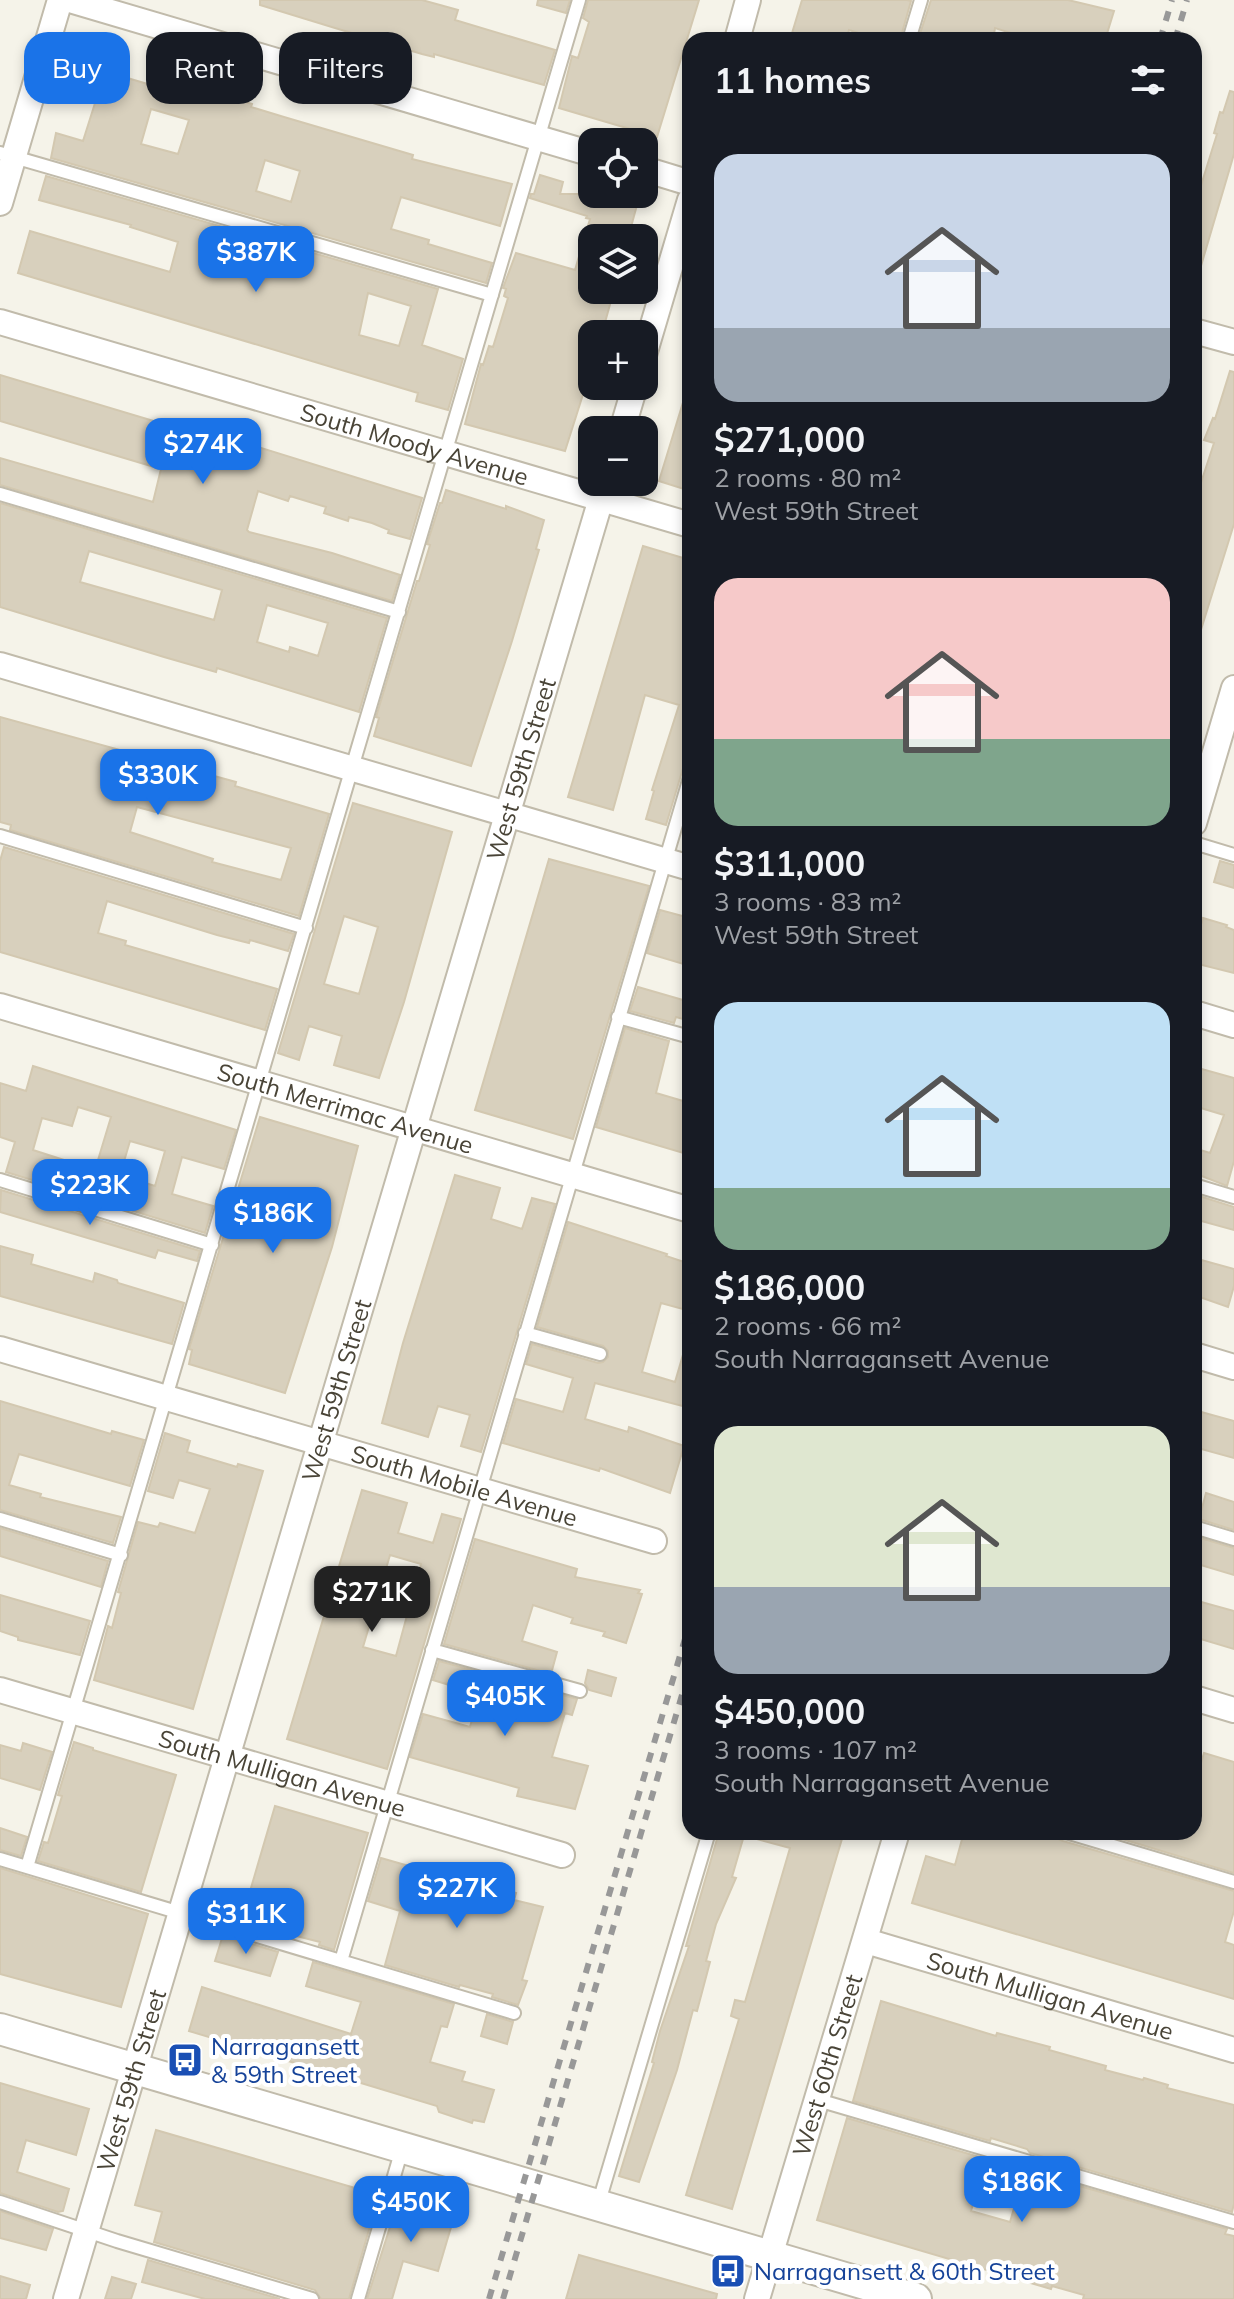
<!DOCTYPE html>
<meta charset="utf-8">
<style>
body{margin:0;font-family:Mulish,sans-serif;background:#20242c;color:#f1f3f6;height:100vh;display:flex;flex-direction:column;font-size:30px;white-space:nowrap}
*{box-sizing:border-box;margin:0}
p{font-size:26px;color:#9ea1a6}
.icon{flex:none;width:44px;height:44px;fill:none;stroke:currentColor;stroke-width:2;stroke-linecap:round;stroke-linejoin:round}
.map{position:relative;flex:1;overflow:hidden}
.details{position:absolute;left:682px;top:32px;width:520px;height:1808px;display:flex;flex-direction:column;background:#171b24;border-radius:24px;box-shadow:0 4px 12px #0003}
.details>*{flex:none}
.guide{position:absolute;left:24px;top:32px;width:538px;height:72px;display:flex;gap:16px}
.fabs{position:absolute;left:578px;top:128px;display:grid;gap:16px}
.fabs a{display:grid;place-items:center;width:80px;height:80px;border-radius:16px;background:#171b24;box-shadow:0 4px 12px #0003;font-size:40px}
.price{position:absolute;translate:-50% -68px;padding:0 18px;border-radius:16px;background:#1a73e8;color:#fff;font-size:26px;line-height:52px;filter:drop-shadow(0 2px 4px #0008)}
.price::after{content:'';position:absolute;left:50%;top:48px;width:24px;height:18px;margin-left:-12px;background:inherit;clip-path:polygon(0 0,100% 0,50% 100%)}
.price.active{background:#222;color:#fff}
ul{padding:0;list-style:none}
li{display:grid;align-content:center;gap:16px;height:424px;padding:0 32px}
li span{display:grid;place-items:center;height:248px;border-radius:24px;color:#555}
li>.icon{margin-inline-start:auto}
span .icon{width:144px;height:144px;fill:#fffc;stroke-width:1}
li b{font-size:34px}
h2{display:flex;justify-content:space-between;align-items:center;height:96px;padding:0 32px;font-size:34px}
.tag{padding:0 28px;border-radius:24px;background:#171b24;box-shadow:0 4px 12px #0003;font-size:28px;line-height:72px}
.tag.active{background:#1a73e8;color:#fff}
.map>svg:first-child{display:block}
</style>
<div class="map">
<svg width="1234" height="2299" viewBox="0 0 1234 2299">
<rect width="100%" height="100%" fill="#f5f3e9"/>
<path fill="#d8d0bd" stroke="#d3c8b0" stroke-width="2" fill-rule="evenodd" d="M 260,0 L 422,0 L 458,10 L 455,20 L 555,50 L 544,85 L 434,54 L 434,57 L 422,54 L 335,28 L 260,5 Z
M 538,0 L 570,0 L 566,13 L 537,5 Z
M 588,0 L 699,0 L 657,137 L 559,108 L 572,56 L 578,58 L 589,22 L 583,18 Z
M 802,0 L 907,0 L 911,1 L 900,40 L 881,40 L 849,30 L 846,40 L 790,40 Z
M 931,0 L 1068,0 L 1114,11 L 1105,40 L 1033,40 L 995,28 L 993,40 L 918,40 Z
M 80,64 L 195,98 L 198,88 L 252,104 L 251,107 L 284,117 L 413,155 L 412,159 L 512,184 L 500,226 L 401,197 L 391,229 L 429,240 L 428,244 L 492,263 L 486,283 L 51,158 L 56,133 L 83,141 L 96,100 L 71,93 ZM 151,109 L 189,120 L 178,154 L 141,144 ZM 265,160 L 300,171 L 291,202 L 256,191 Z
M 1230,91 L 1234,92 L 1234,154 L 1198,276 L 1194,275 L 1194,208 L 1217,134 L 1214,133 L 1220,112 L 1223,113 Z
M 540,175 L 563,182 L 560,194 L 601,194 L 637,205 L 628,238 L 592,238 L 592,290 L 614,290 L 604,326 L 592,323 L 592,366 L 565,451 L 465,424 L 481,364 L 483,365 L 489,346 L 493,347 L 508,298 L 504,296 L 506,289 L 503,288 L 516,253 L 575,270 L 590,219 L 586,218 L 587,216 L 530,198 L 531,194 L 534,194 Z
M 46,176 L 438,289 L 422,345 L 463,359 L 448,410 L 416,401 L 418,393 L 18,273 L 30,231 L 170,272 L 178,242 L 130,227 L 131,225 L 39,200 ZM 368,293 L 411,306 L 399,346 L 359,335 Z
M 1230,371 L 1234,372 L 1234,524 L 1199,636 L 1194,636 L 1194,504 L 1214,443 L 1204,440 L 1213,418 L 1215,419 Z
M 0,375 L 217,440 L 218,437 L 226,437 L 422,498 L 410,539 L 388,533 L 389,530 L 372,523 L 349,517 L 348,521 L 324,513 L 326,507 L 290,496 L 288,501 L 258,491 L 247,530 L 249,532 L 332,553 L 400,575 L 392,601 L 0,485 L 0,458 L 153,502 L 161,469 L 0,421 Z
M 685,396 L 690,397 L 690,491 L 659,481 Z
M 446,490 L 506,509 L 506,506 L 544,520 L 536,549 L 539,550 L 512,641 L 471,766 L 374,736 L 379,718 L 376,717 L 417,581 L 419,581 L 430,545 L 427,544 L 440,503 L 442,503 Z
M 0,503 L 387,618 L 359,712 L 217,668 L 216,672 L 164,657 L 0,607 ZM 89,551 L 222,590 L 214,620 L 80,582 ZM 267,605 L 328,623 L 318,656 L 290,647 L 289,652 L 257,642 Z
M 643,546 L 690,560 L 690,745 L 666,825 L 646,819 L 654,791 L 652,790 L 679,705 L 645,695 L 613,810 L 568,797 Z
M 0,717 L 236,782 L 235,786 L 329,814 L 299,916 L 10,830 L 11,825 L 0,822 ZM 137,807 L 291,848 L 281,880 L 212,862 L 213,859 L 130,832 Z
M 353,803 L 452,832 L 404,1002 L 379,1078 L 334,1065 L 342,1036 L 309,1026 L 299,1060 L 278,1053 ZM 344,916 L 378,927 L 359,994 L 324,984 Z
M 4,847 L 294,934 L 288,951 L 250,940 L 249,943 L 217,935 L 107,901 L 98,933 L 126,941 L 125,945 L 277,989 L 265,1030 L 0,952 L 0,861 Z
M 549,859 L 649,886 L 573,1139 L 475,1110 Z
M 1220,861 L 1234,865 L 1234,888 L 1214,882 Z
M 660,910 L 690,918 L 690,966 L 647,953 Z
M 1203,918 L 1227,925 L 1226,927 L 1234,930 L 1234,973 L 1194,963 L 1194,949 Z
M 638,987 L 690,1002 L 690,1021 L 676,1017 L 674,1023 L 630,1011 Z
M 625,1028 L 669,1041 L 656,1093 L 690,1103 L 690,1155 L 596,1127 Z
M 33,1066 L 236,1130 L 224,1169 L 182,1157 L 172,1194 L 213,1206 L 205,1233 L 6,1172 L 15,1142 L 0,1137 L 0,1083 L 26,1091 ZM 78,1107 L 111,1117 L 95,1170 L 33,1150 L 42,1118 L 72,1126 ZM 130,1141 L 165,1151 L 155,1186 L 120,1175 Z
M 1198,1068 L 1234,1078 L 1234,1161 L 1227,1186 L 1194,1173 L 1194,1148 L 1210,1153 L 1224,1115 L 1194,1106 L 1194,1083 Z
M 260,1117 L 358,1146 L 332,1247 L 285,1393 L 189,1364 L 192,1350 L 189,1349 Z
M 455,1175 L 500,1188 L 491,1219 L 522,1229 L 532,1198 L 555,1204 L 481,1452 L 461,1446 L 470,1415 L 438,1406 L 428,1437 L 382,1423 L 403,1343 Z
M 1,1190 L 200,1251 L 197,1261 L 158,1250 L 155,1258 L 0,1212 Z
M 1196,1195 L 1234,1207 L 1234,1230 L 1194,1219 Z
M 568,1222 L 667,1254 L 666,1256 L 690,1264 L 690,1311 L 661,1303 L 642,1372 L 675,1382 L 685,1348 L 690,1349 L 690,1408 L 595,1383 L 585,1419 L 628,1432 L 629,1427 L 684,1446 L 670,1493 L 600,1468 L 599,1471 L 503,1443 L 516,1399 L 563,1412 L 573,1378 L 526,1364 L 532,1344 L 598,1363 L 603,1362 L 608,1357 L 608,1351 L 603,1346 L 537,1327 Z
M 0,1246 L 33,1255 L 31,1264 L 93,1282 L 95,1273 L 117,1280 L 118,1283 L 184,1303 L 172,1344 L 0,1296 Z
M 1194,1258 L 1234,1269 L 1234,1286 L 1228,1307 L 1194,1295 Z
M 0,1401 L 111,1434 L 112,1431 L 144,1440 L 130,1486 L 19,1454 L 9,1485 L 41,1494 L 40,1497 L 121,1517 L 113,1543 L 0,1510 Z
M 1194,1410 L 1234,1421 L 1234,1458 L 1194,1447 Z
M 165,1433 L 190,1441 L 187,1452 L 237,1467 L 238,1464 L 263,1471 L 193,1709 L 94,1680 L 108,1626 L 112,1628 L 121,1593 L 118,1592 L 138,1522 L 158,1527 L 160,1523 L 195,1533 L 210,1489 L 179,1480 L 173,1498 L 148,1491 Z
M 362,1490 L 407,1503 L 398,1533 L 433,1543 L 442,1514 L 461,1519 L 387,1769 L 287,1739 ZM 390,1555 L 421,1564 L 396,1656 L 363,1647 Z
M 1206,1493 L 1234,1502 L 1234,1530 L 1199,1519 Z
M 0,1528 L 108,1561 L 101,1587 L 0,1556 Z
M 1194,1536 L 1234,1548 L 1234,1575 L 1194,1563 Z
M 475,1539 L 577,1569 L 575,1577 L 640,1590 L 638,1593 L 642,1594 L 626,1643 L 603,1636 L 605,1632 L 571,1623 L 573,1618 L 533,1605 L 522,1641 L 557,1652 L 551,1674 L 444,1644 Z
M 0,1595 L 90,1621 L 80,1655 L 18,1640 L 18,1637 L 0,1631 Z
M 1194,1600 L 1234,1611 L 1234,1649 L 1194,1637 Z
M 439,1661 L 577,1699 L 572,1715 L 565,1713 L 552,1757 L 588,1766 L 575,1809 L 517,1796 L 519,1788 L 410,1757 L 423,1714 L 470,1727 L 479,1694 L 433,1680 Z
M 588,1670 L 616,1678 L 611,1696 L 589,1690 L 585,1683 Z
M 74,1742 L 93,1748 L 93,1750 L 176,1775 L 141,1892 L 38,1861 L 44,1842 L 48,1843 L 62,1796 L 58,1795 Z
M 23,1743 L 52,1752 L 40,1790 L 0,1778 L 0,1745 L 21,1751 Z
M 1204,1753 L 1234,1762 L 1234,1873 L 1109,1835 L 1110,1832 L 1194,1832 L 1194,1786 Z
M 275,1806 L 368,1833 L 334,1950 L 319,1945 L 320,1942 L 241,1922 Z
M 0,1828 L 27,1837 L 21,1856 L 0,1850 Z
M 719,1832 L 745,1832 L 732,1877 L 736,1878 L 716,1924 L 706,1961 L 710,1962 L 697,2011 L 693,2010 L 677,2070 L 639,2182 L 619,2176 L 654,2063 L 652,2062 L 660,2031 L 689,1946 L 686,1946 Z
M 753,1832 L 844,1832 L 732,2209 L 686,2195 L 739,2019 L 731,2016 L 735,2000 L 745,2002 L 790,1848 L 753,1838 Z
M 964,1832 L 1043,1832 L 1063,1841 L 1234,1891 L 1234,1911 L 1225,1942 L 1234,1945 L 1234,1999 L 912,1903 L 926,1856 L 955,1865 Z
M 381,1858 L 489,1889 L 490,1886 L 516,1893 L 514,1900 L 543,1907 L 522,1980 L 527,1981 L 518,2005 L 492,1997 L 493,1994 L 460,1985 L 459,1987 L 385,1965 L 400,1911 L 368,1901 Z
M 0,1868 L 148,1914 L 121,2007 L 0,1974 Z
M 223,1935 L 278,1952 L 270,1976 L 215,1961 Z
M 313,1962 L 454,2004 L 447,2027 L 441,2026 L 430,2062 L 465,2072 L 462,2081 L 494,2090 L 484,2122 L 473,2120 L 472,2123 L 439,2112 L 437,2106 L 189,2031 L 202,1987 L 351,2034 L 361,2002 L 306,1986 Z
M 881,2001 L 996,2036 L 997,2033 L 1050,2047 L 1049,2050 L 1106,2066 L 1105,2070 L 1143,2080 L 1144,2078 L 1168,2085 L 1167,2088 L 1234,2105 L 1234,2204 L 1232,2212 L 1030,2153 L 1027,2149 L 991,2138 L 990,2141 L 853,2101 Z
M 487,2014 L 513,2022 L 507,2044 L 481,2036 Z
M 0,2083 L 89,2109 L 76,2155 L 26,2140 L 17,2172 L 69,2189 L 63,2211 L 58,2212 L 0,2193 Z
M 847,2118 L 986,2159 L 971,2211 L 1010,2222 L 1025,2170 L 1227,2229 L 1225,2234 L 1234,2236 L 1234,2299 L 1083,2299 L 1084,2295 L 1052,2286 L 1051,2289 L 817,2220 Z
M 156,2130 L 379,2195 L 349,2299 L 321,2299 L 315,2290 L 154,2242 L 162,2212 L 135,2205 Z
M 399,2199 L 447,2210 L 446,2214 L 454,2217 L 438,2271 L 403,2261 L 392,2299 L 367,2299 Z
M 0,2211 L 53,2229 L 46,2250 L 0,2238 Z
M 579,2255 L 717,2294 L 716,2299 L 566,2299 Z
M 148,2260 L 280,2299 L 205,2299 L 142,2282 Z
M 0,2276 L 30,2285 L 26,2299 L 0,2299 Z
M 112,2277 L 136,2284 L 131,2299 L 105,2299 Z"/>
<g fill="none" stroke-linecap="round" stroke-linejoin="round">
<defs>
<path id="service" d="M 909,40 L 921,0
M 0,153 L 492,295
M 0,494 L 399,612
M 0,836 L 306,928
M 1194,843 L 1234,855
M 618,1017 L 690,1037
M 0,1180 L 212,1245
M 1194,1185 L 1234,1197
M 525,1333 L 600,1354
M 0,1519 L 121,1555
M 1194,1527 L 1234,1539
M 432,1650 L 580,1691
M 1066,1832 L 1234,1882
M 0,1859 L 514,2013
M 27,1867 L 579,0
M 341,1961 L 690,777
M 818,2100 L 1234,2222
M 0,2202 L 117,2241 L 312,2299
M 598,2205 L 709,1832
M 358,2299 L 402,2149"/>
<g id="minor">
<path d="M 70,0 L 592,154"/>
<path d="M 737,40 L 748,0"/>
<path d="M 644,169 L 690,183"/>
<path d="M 0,203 L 60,0"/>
<path id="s1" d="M 0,322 L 690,525"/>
<path d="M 1194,331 L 1234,342"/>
<path d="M 644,355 L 690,200"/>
<path d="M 622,430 L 635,386"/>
<path d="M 0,665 L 690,868"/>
<path d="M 1194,823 L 1234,688"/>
<path id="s2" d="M 0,1006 L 690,1210"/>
<path d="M 1194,1013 L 1234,1025"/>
<path id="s3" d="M 0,1349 L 654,1541"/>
<path d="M 1194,1355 L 1234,1367"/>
<path id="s4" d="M 0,1690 L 562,1855"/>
<path d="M 1194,1698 L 1234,1710"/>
<path id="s5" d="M 866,1941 L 1234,2050"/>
<path id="s6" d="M 66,2299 L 606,482"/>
<path id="s7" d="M 757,2299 L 897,1832"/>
</g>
<path id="tertiary" d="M 0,2029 L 916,2299"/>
</defs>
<use href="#service" stroke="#c1bbab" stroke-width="16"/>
<use href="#minor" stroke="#c1bbab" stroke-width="28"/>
<use href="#tertiary" stroke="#c1bbab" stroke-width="34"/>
<use href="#service" stroke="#fff" stroke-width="12"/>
<use href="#minor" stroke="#fff" stroke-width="24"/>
<use href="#tertiary" stroke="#fff" stroke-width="30"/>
<path stroke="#989898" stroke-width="6" stroke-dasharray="10 10" stroke-linecap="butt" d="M 1160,40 L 1172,0
M 1175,40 L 1187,0
M 489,2299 L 690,1622
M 503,2299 L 690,1668"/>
</g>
<defs>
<symbol id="bus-square" viewBox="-11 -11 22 22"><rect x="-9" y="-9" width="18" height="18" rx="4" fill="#1a4fb4" stroke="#fff"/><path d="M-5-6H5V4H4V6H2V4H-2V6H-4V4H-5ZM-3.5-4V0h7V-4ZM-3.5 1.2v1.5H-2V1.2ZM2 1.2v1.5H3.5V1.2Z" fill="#fff"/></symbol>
</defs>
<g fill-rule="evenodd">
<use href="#bus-square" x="165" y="2040" width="40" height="40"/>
<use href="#bus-square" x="708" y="2251" width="40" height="40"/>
</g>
<g text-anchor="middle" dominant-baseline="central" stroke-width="8" stroke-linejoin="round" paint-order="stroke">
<g font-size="24" fill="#494437" stroke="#fff">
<text stroke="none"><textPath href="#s1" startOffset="432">South Moody Avenue</textPath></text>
<text stroke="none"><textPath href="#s6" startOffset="1596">West 59th Street</textPath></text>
<text stroke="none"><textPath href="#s2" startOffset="360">South Merrimac Avenue</textPath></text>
<text stroke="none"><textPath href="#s6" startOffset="948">West 59th Street</textPath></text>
<text stroke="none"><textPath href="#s3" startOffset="484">South Mobile Avenue</textPath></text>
<text stroke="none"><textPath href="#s4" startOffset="294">South Mulligan Avenue</textPath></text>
<text stroke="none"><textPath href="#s5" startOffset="192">South Mulligan Avenue</textPath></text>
<text stroke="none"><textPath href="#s7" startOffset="244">West 60th Street</textPath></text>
<text stroke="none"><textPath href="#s6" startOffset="228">West 59th Street</textPath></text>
</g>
<g font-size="24" fill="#164399" stroke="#fff" text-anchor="start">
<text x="211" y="2046">Narragansett<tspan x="211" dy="28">&amp; 59th Street</tspan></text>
<text x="754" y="2271">Narragansett &amp; 60th Street</text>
</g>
</g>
</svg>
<div class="fabs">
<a><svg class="icon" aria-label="locate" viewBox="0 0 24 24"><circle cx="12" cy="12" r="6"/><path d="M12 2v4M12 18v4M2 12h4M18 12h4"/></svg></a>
<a><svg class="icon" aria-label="layers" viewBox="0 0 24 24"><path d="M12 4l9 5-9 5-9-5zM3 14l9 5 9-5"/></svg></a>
<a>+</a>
<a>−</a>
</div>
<b class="price" style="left:256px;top:294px">$387K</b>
<b class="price" style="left:203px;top:486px">$274K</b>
<b class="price" style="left:158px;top:817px">$330K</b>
<b class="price" style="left:90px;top:1227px">$223K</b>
<b class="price" style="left:273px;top:1255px">$186K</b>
<b class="price active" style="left:372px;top:1634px">$271K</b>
<b class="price" style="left:505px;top:1738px">$405K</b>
<b class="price" style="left:457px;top:1930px">$227K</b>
<b class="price" style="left:246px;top:1956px">$311K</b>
<b class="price" style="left:1022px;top:2224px">$186K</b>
<b class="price" style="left:411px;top:2244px">$450K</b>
<div class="guide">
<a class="tag active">Buy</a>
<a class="tag">Rent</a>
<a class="tag">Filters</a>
</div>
<section class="details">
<h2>11 homes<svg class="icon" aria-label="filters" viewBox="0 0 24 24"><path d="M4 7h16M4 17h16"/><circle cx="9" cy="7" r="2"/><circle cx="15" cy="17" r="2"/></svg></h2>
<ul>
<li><span style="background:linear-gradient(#c9d6e8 70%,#9aa5b1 0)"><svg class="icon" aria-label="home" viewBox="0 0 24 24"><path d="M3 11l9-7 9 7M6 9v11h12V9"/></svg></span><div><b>$271,000</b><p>2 rooms · 80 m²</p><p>West 59th Street</p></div></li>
<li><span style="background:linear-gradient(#f6c9c9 65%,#7fa58c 0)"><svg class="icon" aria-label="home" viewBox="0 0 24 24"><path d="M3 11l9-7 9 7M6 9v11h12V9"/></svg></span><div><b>$311,000</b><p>3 rooms · 83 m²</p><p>West 59th Street</p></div></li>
<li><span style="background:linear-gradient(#bfe0f5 75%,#7fa58c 0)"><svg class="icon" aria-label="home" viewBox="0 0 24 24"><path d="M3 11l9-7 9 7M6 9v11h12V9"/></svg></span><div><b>$186,000</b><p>2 rooms · 66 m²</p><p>South Narragansett Avenue</p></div></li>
<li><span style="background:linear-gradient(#dfe7d0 65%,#9aa5b1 0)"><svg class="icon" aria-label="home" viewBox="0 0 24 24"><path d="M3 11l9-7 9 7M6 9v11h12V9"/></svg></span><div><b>$450,000</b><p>3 rooms · 107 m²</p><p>South Narragansett Avenue</p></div></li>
</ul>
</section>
</div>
